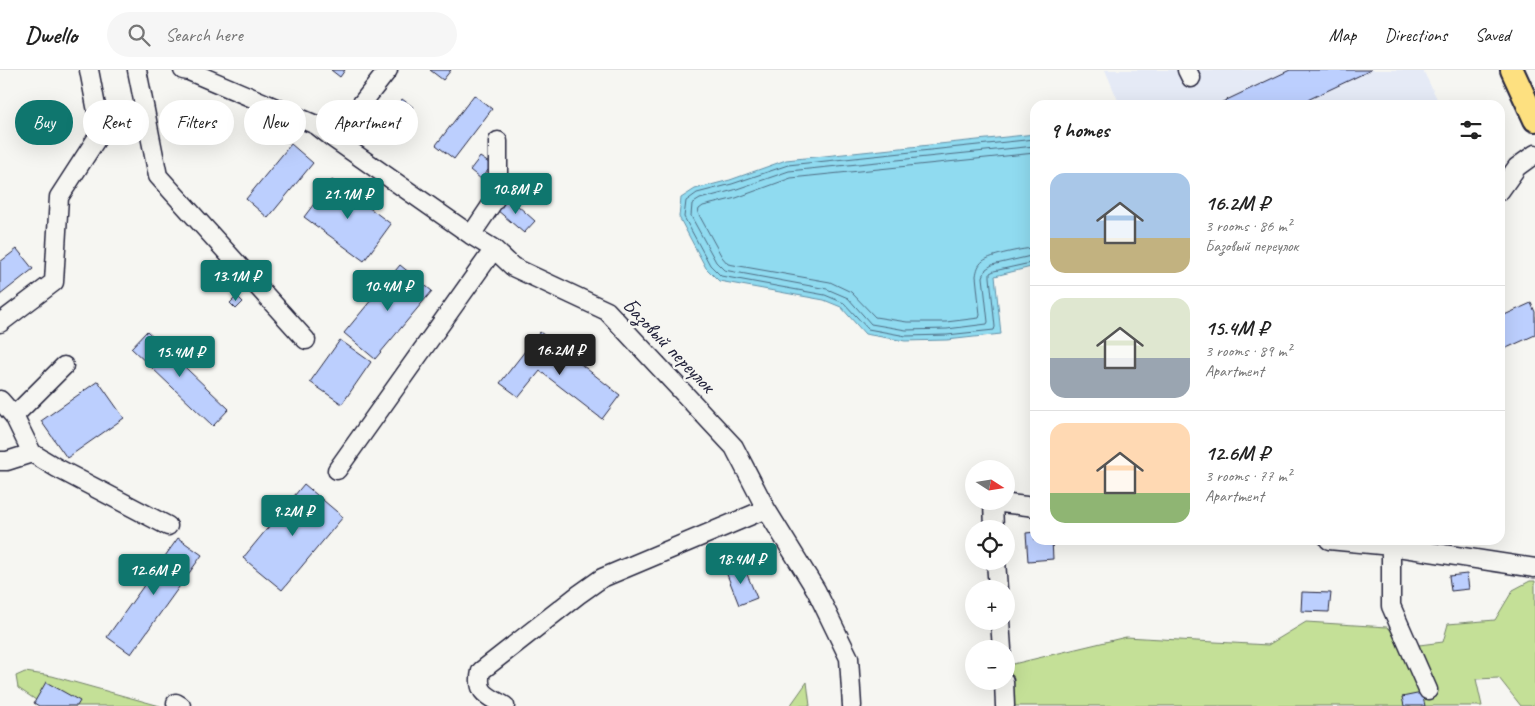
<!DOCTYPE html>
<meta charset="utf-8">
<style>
body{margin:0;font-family:Caveat,sans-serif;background:#f6f6f6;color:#222;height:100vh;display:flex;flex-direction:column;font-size:19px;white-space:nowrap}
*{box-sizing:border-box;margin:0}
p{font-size:16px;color:#767676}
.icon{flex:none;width:28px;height:28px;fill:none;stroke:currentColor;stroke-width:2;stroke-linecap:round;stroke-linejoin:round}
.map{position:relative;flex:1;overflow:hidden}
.details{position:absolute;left:1030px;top:30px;width:475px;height:445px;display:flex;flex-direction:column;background:#fff;border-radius:15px;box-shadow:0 5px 20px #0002}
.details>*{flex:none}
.hud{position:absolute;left:15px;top:30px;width:475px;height:45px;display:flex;gap:10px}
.needle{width:32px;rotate:102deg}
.fabs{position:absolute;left:965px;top:390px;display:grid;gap:10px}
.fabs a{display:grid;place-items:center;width:50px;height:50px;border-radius:50%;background:#fff;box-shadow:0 5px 20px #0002;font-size:25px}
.price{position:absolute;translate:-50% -42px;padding:0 11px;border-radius:5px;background:#0f766e;color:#fff;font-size:16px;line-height:32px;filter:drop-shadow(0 1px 2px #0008)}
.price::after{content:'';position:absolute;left:50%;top:30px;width:15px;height:11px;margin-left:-8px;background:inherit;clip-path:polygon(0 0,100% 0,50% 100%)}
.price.current{background:#222;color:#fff}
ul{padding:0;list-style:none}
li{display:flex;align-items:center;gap:15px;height:125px;padding:0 20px}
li+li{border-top:1px solid #e0e0e0}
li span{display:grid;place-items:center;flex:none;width:140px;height:100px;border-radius:15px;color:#555}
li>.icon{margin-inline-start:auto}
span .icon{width:60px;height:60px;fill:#fffc;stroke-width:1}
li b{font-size:21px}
h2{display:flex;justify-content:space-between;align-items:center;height:60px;padding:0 20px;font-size:21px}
.tag{padding:0 18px;border-radius:22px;background:#fff;box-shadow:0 5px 20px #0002;font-size:18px;line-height:45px}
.tag.current{background:#0f766e;color:#fff}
header{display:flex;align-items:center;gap:30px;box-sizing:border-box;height:70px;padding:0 25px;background:#fff;border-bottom:1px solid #e0e0e0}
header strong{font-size:24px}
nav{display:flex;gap:28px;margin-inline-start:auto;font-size:18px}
.search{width:350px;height:45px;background:#f6f6f6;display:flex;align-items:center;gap:12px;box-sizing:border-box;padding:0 18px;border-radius:28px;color:#767676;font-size:19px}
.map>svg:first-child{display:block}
</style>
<header>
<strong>Dwello</strong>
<div class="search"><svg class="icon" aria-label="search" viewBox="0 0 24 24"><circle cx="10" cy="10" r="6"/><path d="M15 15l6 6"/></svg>Search here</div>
<nav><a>Map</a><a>Directions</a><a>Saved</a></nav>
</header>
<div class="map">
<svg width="1535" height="636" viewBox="0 0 1535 636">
<rect width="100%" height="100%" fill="#f6f6f2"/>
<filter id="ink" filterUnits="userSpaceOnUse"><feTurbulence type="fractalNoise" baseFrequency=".02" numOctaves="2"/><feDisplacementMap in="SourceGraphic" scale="10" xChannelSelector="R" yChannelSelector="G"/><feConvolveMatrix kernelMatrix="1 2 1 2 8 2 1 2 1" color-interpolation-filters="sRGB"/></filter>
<g filter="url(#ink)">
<path fill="#e5eaf6" d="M 1105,0 L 1423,0 L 1440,35 L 1120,35 Z"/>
<path fill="#c4e097" stroke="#738169" d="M 1530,511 L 1535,511 L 1535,636 L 1521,636 L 1499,608 L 1476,609 L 1482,636 L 1012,636 L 1009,595 L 1126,567 L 1268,575 L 1306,552 L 1387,557 L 1411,576 L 1443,572 L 1448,554 L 1495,550 L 1513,520 Z
M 25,602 L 52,606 L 160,636 L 45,636 L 18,618 L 16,606 Z
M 807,612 L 810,636 L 790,636 Z"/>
<path fill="#90dbf0" stroke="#6491a8" d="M 1035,64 L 1035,196 L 995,206 L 1001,264 L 947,270 L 905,271 L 865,264 L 841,237 L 824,230 L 719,211 L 706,198 L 679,147 L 681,128 L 695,119 L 730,110 L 786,90 Z"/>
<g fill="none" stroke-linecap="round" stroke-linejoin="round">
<path stroke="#4e6c83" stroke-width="1" d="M 1035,69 L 788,95 L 732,114 L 697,123 L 686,131 L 684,147 L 710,195 L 721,206 L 825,225 L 844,233 L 868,259 L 906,266 L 947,265 L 994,260 L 995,257 L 990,207 L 990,203 L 994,201 L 1035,192
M 1035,76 L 789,101 L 734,120 L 700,129 L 692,134 L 691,146 L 716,192 L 724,200 L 827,219 L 848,228 L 871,254 L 906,260 L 947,259 L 987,254 L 988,252 L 983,207 L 986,199 L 992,195 L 1035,185
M 1035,83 L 791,108 L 736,128 L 703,136 L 699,139 L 698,143 L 722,187 L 728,194 L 830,212 L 851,222 L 875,247 L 907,252 L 946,252 L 979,248 L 980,245 L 976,206 C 977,200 978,195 983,191 C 990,185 1025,178 1035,178"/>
</g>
<path fill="#bccffe" stroke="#22223b" d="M 331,0 L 345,0 L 340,7 Z
M 430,0 L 451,0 L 443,10 Z
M 1290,0 L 1371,0 L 1297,35 L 1216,35 Z
M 474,25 L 492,39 L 454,89 L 436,75 Z
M 402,29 L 413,37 L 402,51 L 391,43 Z
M 291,74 L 313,93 L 268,148 L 246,129 Z
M 480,87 L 492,95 L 481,109 L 470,100 Z
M 332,110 L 391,154 L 364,191 L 304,147 Z
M 508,127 L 535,151 L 524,163 L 497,140 Z
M 17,179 L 33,199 L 0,225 L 0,192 Z
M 400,195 L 432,221 L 375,289 L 344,263 Z
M 237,226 L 243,232 L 236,239 L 230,233 Z
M 1531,233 L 1535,242 L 1535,265 L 1500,281 L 1500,247 Z
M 147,261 L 229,339 L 213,356 L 131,278 Z
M 540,262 L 620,325 L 602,349 L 540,301 L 519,327 L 500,313 Z
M 340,270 L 371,292 L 342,334 L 310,312 Z
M 98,311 L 124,348 L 67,388 L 41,351 Z
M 304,414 L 343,447 L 282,520 L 243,488 Z
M 1035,462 L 1035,470 L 1052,470 L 1053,489 L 1028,491 L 1026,463 Z
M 178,468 L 202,485 L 131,584 L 107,567 Z
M 743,495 L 757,528 L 739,535 L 726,502 Z
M 1467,504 L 1469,519 L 1451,521 L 1449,506 Z
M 1302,522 L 1331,523 L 1329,542 L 1301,541 Z
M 46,612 L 80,631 L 77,636 L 39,636 L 34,633 Z
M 1422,623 L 1425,636 L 1404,636 L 1402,627 Z"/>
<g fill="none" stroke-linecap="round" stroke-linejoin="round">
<defs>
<path id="minor" d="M 137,0 L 158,106 L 306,270
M 183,0 L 189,1 L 316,55 L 334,69 L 471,165 L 494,179 L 513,197 L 607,241 L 734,377 L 766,439 L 816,520 L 849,588 L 852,636
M 1187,0 L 1191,8
M 334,69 L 388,0
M 1500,121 L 1517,97 L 1535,84
M 471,165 L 498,125 L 498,71
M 0,253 L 54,212 L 59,127 L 101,62 L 89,0
M 0,330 L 14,346 L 32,383
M 14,346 L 64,296
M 0,391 L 7,391 L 32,383 L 57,398 L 168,456
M 337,400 L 494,179
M 994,459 L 993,432 L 1035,437
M 1329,470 L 1391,476 L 1535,498
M 1391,476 L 1391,536 L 1428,620
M 996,491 L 998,519
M 1000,551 L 1002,579
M 1004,611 L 1005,636
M 176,633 L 181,636
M 505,636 C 488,626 476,624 481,601 L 578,525 L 602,508 L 766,439"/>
<path id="major" d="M 1512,0 L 1535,50"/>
</defs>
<use href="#minor" stroke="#22223b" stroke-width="21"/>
<use href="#major" stroke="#22223b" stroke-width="26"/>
<use href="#minor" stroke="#f6f6f2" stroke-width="18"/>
<use href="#major" stroke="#fde080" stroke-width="22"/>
</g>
</g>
<g text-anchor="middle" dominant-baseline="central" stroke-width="5" stroke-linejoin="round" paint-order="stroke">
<g font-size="21" fill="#22223b" stroke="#f6f6f2">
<text transform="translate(669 275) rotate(46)">Базовый переулок</text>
</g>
</g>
</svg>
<div class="fabs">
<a><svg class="needle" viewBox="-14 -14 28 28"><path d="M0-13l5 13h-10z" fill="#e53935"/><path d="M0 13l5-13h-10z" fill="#767676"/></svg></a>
<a><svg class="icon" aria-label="locate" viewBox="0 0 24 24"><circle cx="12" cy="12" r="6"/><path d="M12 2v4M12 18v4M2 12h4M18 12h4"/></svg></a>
<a>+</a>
<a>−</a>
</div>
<b class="price" style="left:516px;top:145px">10.8M ₽</b>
<b class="price" style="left:348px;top:150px">21.1M ₽</b>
<b class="price" style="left:236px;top:232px">13.1M ₽</b>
<b class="price" style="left:388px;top:242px">10.4M ₽</b>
<b class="price current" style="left:560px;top:306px">16.2M ₽</b>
<b class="price" style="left:180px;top:308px">15.4M ₽</b>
<b class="price" style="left:293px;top:467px">9.2M ₽</b>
<b class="price" style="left:741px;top:515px">18.4M ₽</b>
<b class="price" style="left:154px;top:526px">12.6M ₽</b>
<div class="hud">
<a class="tag current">Buy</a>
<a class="tag">Rent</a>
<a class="tag">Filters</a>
<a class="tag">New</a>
<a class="tag">Apartment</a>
</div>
<section class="details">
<h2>9 homes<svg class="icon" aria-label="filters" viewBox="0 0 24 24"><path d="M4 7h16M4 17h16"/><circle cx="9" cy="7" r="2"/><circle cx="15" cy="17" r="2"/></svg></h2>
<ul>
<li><span style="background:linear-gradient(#a9c7e8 65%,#c2b280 0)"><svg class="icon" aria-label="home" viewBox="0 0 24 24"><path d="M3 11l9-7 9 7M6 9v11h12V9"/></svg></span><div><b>16.2M ₽</b><p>3 rooms · 86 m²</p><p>Базовый переулок</p></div></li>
<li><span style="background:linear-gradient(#dfe7d0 60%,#9aa5b1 0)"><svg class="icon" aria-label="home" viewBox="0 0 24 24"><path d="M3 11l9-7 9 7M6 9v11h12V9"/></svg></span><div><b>15.4M ₽</b><p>3 rooms · 89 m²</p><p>Apartment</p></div></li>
<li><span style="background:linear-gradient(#ffd9b3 70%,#8fb573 0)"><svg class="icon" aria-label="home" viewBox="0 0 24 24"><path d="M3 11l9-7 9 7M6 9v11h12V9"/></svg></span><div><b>12.6M ₽</b><p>3 rooms · 77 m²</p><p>Apartment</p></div></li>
</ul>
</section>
</div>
